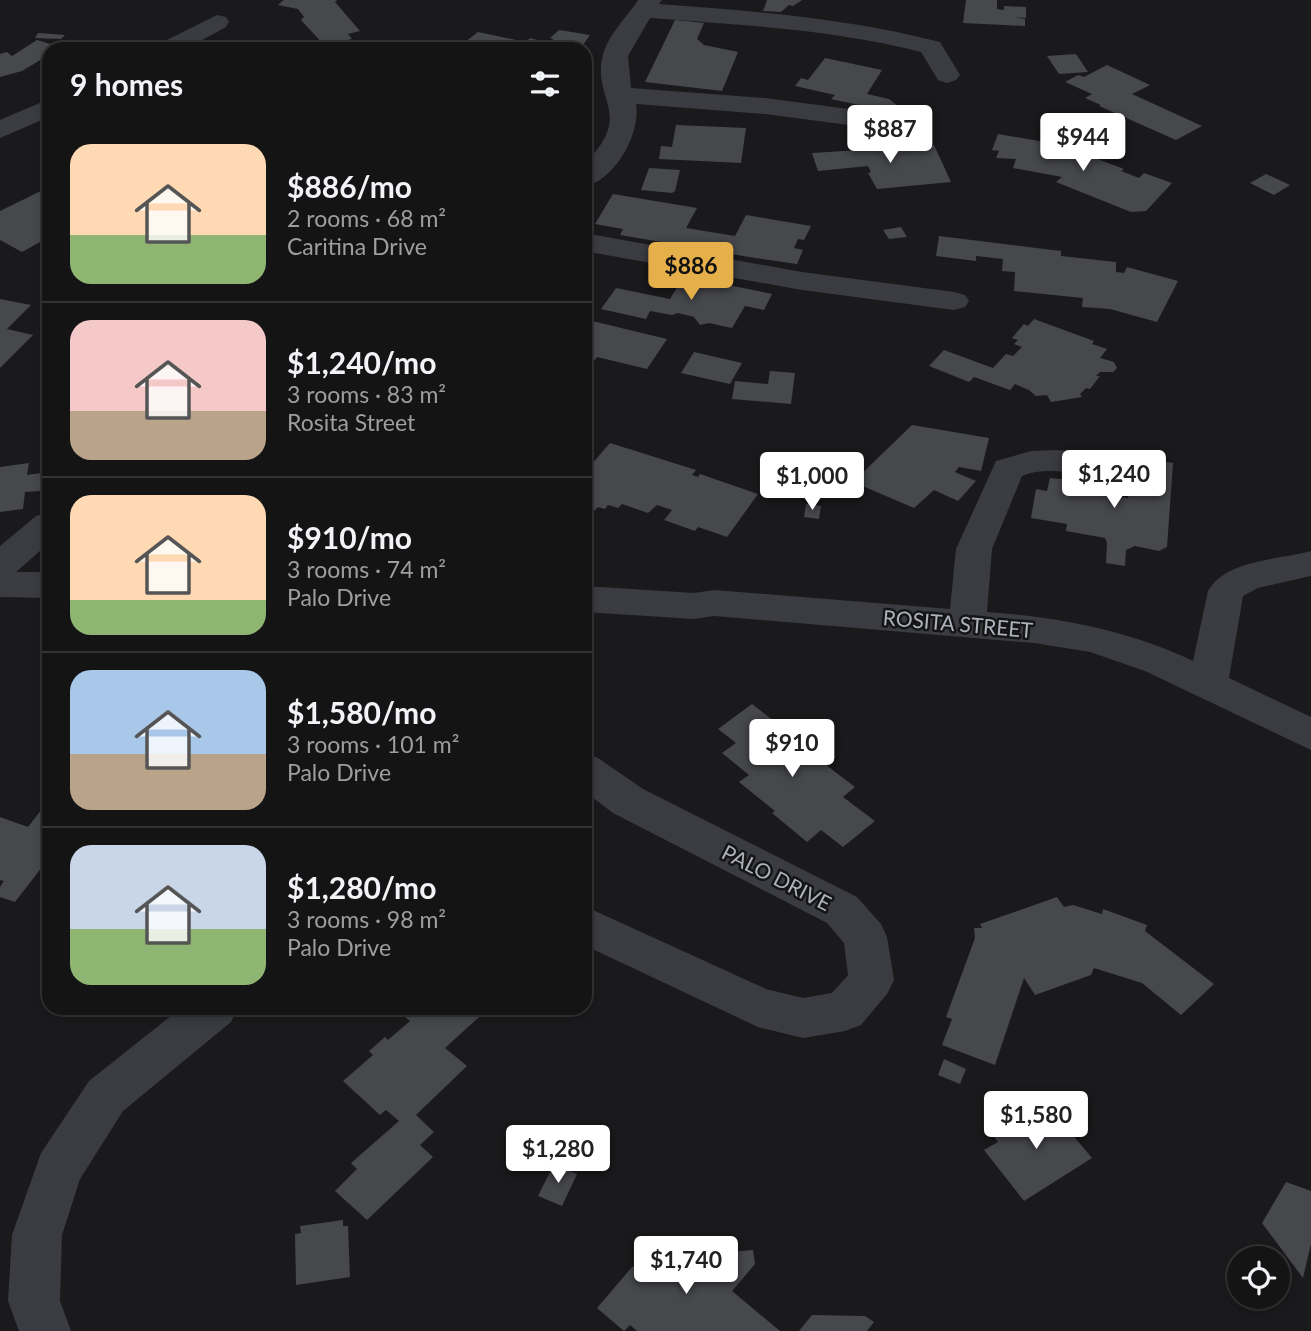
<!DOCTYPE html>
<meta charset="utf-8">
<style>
body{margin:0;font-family:Lato,sans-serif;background:#212122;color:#f1f3f6;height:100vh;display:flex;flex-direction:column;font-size:26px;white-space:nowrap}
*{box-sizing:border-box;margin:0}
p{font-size:23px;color:#9d9ea0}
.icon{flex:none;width:38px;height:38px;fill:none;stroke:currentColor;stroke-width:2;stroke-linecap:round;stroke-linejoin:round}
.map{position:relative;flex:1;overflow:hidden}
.side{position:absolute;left:42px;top:42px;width:550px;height:973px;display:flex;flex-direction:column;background:#141415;border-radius:21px;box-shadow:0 4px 10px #0003,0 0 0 2px #333334}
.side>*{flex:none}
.buttons{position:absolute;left:1227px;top:1246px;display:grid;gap:14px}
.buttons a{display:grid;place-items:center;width:63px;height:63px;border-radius:50%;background:#141415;box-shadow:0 4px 10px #0003,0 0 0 2px #333334;font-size:35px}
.price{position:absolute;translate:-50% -60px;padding:0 16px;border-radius:7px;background:#fff;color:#222;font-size:23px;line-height:46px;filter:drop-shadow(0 2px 4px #0008)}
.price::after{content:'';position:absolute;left:50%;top:42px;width:21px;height:16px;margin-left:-10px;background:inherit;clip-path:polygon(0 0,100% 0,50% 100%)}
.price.selected{background:#e5af4a;color:#111}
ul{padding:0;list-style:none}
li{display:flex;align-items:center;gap:21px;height:175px;padding:0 28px}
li+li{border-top:2px solid #333334}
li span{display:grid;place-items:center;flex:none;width:196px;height:140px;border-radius:21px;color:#555}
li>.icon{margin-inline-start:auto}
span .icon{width:84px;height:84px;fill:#fffc;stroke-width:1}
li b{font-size:30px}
h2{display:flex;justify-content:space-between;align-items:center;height:84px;padding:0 28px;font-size:30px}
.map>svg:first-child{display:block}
</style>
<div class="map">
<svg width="1311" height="1331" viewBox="0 0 1311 1331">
<rect width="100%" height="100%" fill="#1a1a1c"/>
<path fill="#47484c" d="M 284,0 L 337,0 L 335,2 L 360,31 L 348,34 L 352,39 L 324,45 L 301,20 L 304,17 L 298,9 L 278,5 Z
M 767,0 L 802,0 L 793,6 L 789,5 L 781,12 L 763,11 Z
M 966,0 L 997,0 L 997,9 L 1004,10 L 1004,6 L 1026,7 L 1026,18 L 1013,17 L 1025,19 L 1025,26 L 963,23 Z
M 675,20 L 704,23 L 697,39 L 704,45 L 738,52 L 722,91 L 645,82 Z
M 559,30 L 590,35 L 583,45 L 552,41 L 553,39 L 550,38 Z
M 478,32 L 526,42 L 530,38 L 560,46 L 557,49 L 456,49 Z
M 38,33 L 65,35 L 61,39 L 35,38 Z
M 37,40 L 67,49 L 49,49 L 49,61 L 42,59 L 22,71 L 0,77 L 0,54 L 7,52 L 12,56 Z
M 1076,54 L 1088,72 L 1059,74 L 1047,56 Z
M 825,58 L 882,70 L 867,94 L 889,99 L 914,119 L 890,124 L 868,107 L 831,99 L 835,95 L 795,86 L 801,78 L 808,80 Z
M 1107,65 L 1150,85 L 1132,94 L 1202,126 L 1176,140 L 1099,106 L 1101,105 L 1085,98 L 1092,94 L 1065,82 L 1078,75 L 1084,77 Z
M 676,125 L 746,128 L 741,163 L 659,159 L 661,146 L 672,147 Z
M 998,134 L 1050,143 L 1048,149 L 1054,145 L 1071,145 L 1081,149 L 1087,155 L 1124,169 L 1121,171 L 1139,178 L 1144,173 L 1172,183 L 1146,211 L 1131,212 L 1056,182 L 1062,177 L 1013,168 L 1016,159 L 996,158 L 999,151 L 992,150 Z
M 889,144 L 891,148 L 934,145 L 951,182 L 877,189 L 868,173 L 871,172 L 868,166 L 818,171 L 812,153 L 860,150 L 858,146 Z
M 649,168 L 680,170 L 675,191 L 672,193 L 641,190 Z
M 1266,174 L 1290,185 L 1274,195 L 1250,183 Z
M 49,187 L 49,237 L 22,252 L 0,240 L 0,211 Z
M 613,194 L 697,208 L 686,228 L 735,236 L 746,215 L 811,226 L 804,240 L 798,239 L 794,248 L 803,250 L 797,264 L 749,257 L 620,235 L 623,229 L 595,224 Z
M 901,227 L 907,237 L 889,239 L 883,230 Z
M 939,236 L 1061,251 L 1061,256 L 1116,262 L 1116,272 L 1124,273 L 1127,267 L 1178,281 L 1157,322 L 1110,309 L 1082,307 L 1083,298 L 1014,291 L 1015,272 L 1002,271 L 1003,259 L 976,256 L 976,261 L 936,256 Z
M 684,276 L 772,294 L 764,310 L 745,306 L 732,328 L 709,323 L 700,325 L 694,317 L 678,313 L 672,315 L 650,311 L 646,319 L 601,309 L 616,288 L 670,299 Z
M 0,299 L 31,305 L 7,329 L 33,335 L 0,368 Z
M 584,319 L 667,339 L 647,369 L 597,357 L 584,374 Z
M 1034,319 L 1094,341 L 1092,344 L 1107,349 L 1100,358 L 1114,362 L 1117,368 L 1113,372 L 1100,372 L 1096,376 L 1100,376 L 1090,389 L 1086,388 L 1080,394 L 1082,397 L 1051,402 L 1047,395 L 1036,396 L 1029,390 L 1015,384 L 1010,390 L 974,377 L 969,382 L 929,366 L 944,350 L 993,368 L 1006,354 L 1013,356 L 1022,347 L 1014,344 L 1018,340 L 1012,338 L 1024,324 L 1028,326 Z
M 694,352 L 742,363 L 730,384 L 681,373 Z
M 770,371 L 795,373 L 791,404 L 732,399 L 735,381 L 768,384 Z
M 912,425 L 989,438 L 981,471 L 959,467 L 955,472 L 976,481 L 958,501 L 934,490 L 914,508 L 853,482 Z
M 610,443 L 696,470 L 692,475 L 698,477 L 700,474 L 758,494 L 727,537 L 698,527 L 695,531 L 664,520 L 672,510 L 657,505 L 648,513 L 622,504 L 618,508 L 608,505 L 605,509 L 598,507 L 594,511 L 584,508 L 584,473 Z
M 1132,457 L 1173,463 L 1167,547 L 1159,551 L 1135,546 L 1126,550 L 1125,566 L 1106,563 L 1107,543 L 1105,538 L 1066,531 L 1067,524 L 1031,518 L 1036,489 L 1047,491 L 1050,478 L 1081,481 L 1080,489 L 1101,493 L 1102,490 L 1106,488 L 1115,489 L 1120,497 L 1128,498 Z
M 29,463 L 27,475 L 49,472 L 49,494 L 40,495 L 40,491 L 25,492 L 23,509 L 0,512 L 0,467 Z
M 806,504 L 821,506 L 819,519 L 804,517 Z
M 752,704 L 791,734 L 795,731 L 805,738 L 800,743 L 809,752 L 855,787 L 843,797 L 875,821 L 843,847 L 821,830 L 807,842 L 772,813 L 775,811 L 739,782 L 749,775 L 722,753 L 736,743 L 718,729 Z
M 49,800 L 49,858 L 15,902 L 0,897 L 0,887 L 4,881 L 0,880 L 0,817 L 28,827 Z
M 1057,897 L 1064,907 L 1073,905 L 1102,914 L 1103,909 L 1147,925 L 1145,931 L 1214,984 L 1181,1015 L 1142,983 L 1094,968 L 1091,975 L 1035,995 L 1024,978 L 995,1065 L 942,1045 L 952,1019 L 946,1017 L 975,938 L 974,928 L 982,928 L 980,924 Z
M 394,1008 L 489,1008 L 445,1048 L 467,1066 L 416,1115 L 434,1132 L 420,1145 L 433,1157 L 367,1220 L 335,1191 L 357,1169 L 351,1163 L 399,1121 L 386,1110 L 380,1115 L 343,1081 L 373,1055 L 369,1051 L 385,1037 L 388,1040 L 410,1021 Z
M 944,1059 L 966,1069 L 960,1084 L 938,1075 Z
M 1044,1101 L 1092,1158 L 1024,1201 L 984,1150 L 998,1142 L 991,1133 Z
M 554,1164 L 577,1174 L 562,1206 L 538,1196 Z
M 1286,1182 L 1311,1191 L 1311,1244 L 1303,1278 L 1262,1223 Z
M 343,1220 L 343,1226 L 348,1226 L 350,1277 L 296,1285 L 295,1234 L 301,1233 L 300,1226 Z
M 698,1248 L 715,1250 L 716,1253 L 753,1250 L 755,1264 L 732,1291 L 780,1331 L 637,1331 L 630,1325 L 624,1331 L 597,1308 L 632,1267 L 683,1262 L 682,1253 Z
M 812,1315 L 865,1316 L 874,1322 L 867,1331 L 799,1331 Z"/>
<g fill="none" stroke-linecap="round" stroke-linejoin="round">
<path fill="#3b3c41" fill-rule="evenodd" d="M 638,0 L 662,0 L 659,4 C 754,11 847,18 940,42 L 960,75 L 956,80 L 947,83 L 938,80 L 921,52 C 832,29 741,25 650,18 L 628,56 L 631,88 L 765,98 L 856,110 L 865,112 L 869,118 L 865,124 L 856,126 L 765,114 L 636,104 C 641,134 615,180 584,187 L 584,164 C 636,114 591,100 603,55 C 608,35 627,17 638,0 Z
M 217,15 L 226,17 L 229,22 L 226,27 L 186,49 L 155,49 L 159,44 Z
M 49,99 L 49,117 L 0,138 L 0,120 Z
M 584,233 L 802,272 L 954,292 L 965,295 L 969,301 L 965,307 L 954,310 L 802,290 L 584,251 Z
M 1058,450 L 1122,457 L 1127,465 L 1122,473 C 1090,481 1054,463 1022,476 L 992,549 L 987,612 C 1058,617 1128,630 1193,661 L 1208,591 C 1226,559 1279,560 1311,551 L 1311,576 L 1258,588 L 1243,596 L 1229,678 L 1311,717 L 1311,750 L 1145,671 L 1090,652 L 1034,643 L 714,616 L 694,619 L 584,612 L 584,586 L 694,593 L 714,590 L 950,609 L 956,549 L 996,461 L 1031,451 Z
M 49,512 L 49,543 L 16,572 L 49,572 L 49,598 L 0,597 L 0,546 L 36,516 Z
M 584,753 L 598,758 L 643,789 L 857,897 L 881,924 L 887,937 L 894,980 L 887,994 L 861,1025 L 845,1031 L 803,1038 L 758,1027 L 584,945 L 584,906 L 766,989 L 803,998 L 832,993 L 848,975 L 844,943 L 827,923 L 613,813 L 584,791 Z
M 181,1008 L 238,1008 L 231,1022 L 123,1111 L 80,1179 L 62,1235 L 60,1301 L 71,1331 L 19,1331 L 8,1301 L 12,1235 L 41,1153 L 89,1081 Z"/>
</g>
<g text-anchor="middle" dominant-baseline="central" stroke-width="5" stroke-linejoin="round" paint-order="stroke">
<g font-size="21" fill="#aeb2bb" stroke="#151517">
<text transform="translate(958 623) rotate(5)">ROSITA STREET</text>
<text transform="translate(777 877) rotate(27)">PALO DRIVE</text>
</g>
</g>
</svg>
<div class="buttons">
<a><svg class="icon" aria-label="locate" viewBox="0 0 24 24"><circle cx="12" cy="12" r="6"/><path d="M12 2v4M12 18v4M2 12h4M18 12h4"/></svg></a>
</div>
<b class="price" style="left:890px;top:165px">$887</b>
<b class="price" style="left:1083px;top:173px">$944</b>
<b class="price selected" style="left:691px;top:302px">$886</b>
<b class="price" style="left:1114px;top:510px">$1,240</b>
<b class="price" style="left:812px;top:512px">$1,000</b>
<b class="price" style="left:792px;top:779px">$910</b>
<b class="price" style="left:1036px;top:1151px">$1,580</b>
<b class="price" style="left:558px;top:1185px">$1,280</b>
<b class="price" style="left:686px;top:1296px">$1,740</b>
<section class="side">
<h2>9 homes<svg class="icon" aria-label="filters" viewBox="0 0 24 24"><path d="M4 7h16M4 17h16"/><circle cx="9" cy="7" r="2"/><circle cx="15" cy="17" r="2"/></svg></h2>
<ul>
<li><span style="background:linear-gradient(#ffd9b3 65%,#8fb573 0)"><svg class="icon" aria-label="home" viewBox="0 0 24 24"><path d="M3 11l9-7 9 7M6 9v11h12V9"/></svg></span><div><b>$886/mo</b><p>2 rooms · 68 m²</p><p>Caritina Drive</p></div></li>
<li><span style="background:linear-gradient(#f6c9c9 65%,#b9a48a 0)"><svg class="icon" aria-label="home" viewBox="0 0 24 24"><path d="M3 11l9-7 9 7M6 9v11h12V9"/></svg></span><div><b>$1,240/mo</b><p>3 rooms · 83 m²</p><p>Rosita Street</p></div></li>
<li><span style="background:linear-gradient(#ffd9b3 75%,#8fb573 0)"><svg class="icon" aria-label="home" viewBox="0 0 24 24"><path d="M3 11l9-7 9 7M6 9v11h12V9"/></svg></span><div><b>$910/mo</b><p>3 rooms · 74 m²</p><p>Palo Drive</p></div></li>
<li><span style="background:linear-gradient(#a9c7e8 60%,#b9a48a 0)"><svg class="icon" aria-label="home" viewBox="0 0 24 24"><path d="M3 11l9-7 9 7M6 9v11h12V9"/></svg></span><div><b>$1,580/mo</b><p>3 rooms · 101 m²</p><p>Palo Drive</p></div></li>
<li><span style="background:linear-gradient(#c9d6e8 60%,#8fb573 0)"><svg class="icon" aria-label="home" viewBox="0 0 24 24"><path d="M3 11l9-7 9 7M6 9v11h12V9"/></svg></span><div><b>$1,280/mo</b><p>3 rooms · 98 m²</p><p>Palo Drive</p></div></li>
</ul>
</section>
</div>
